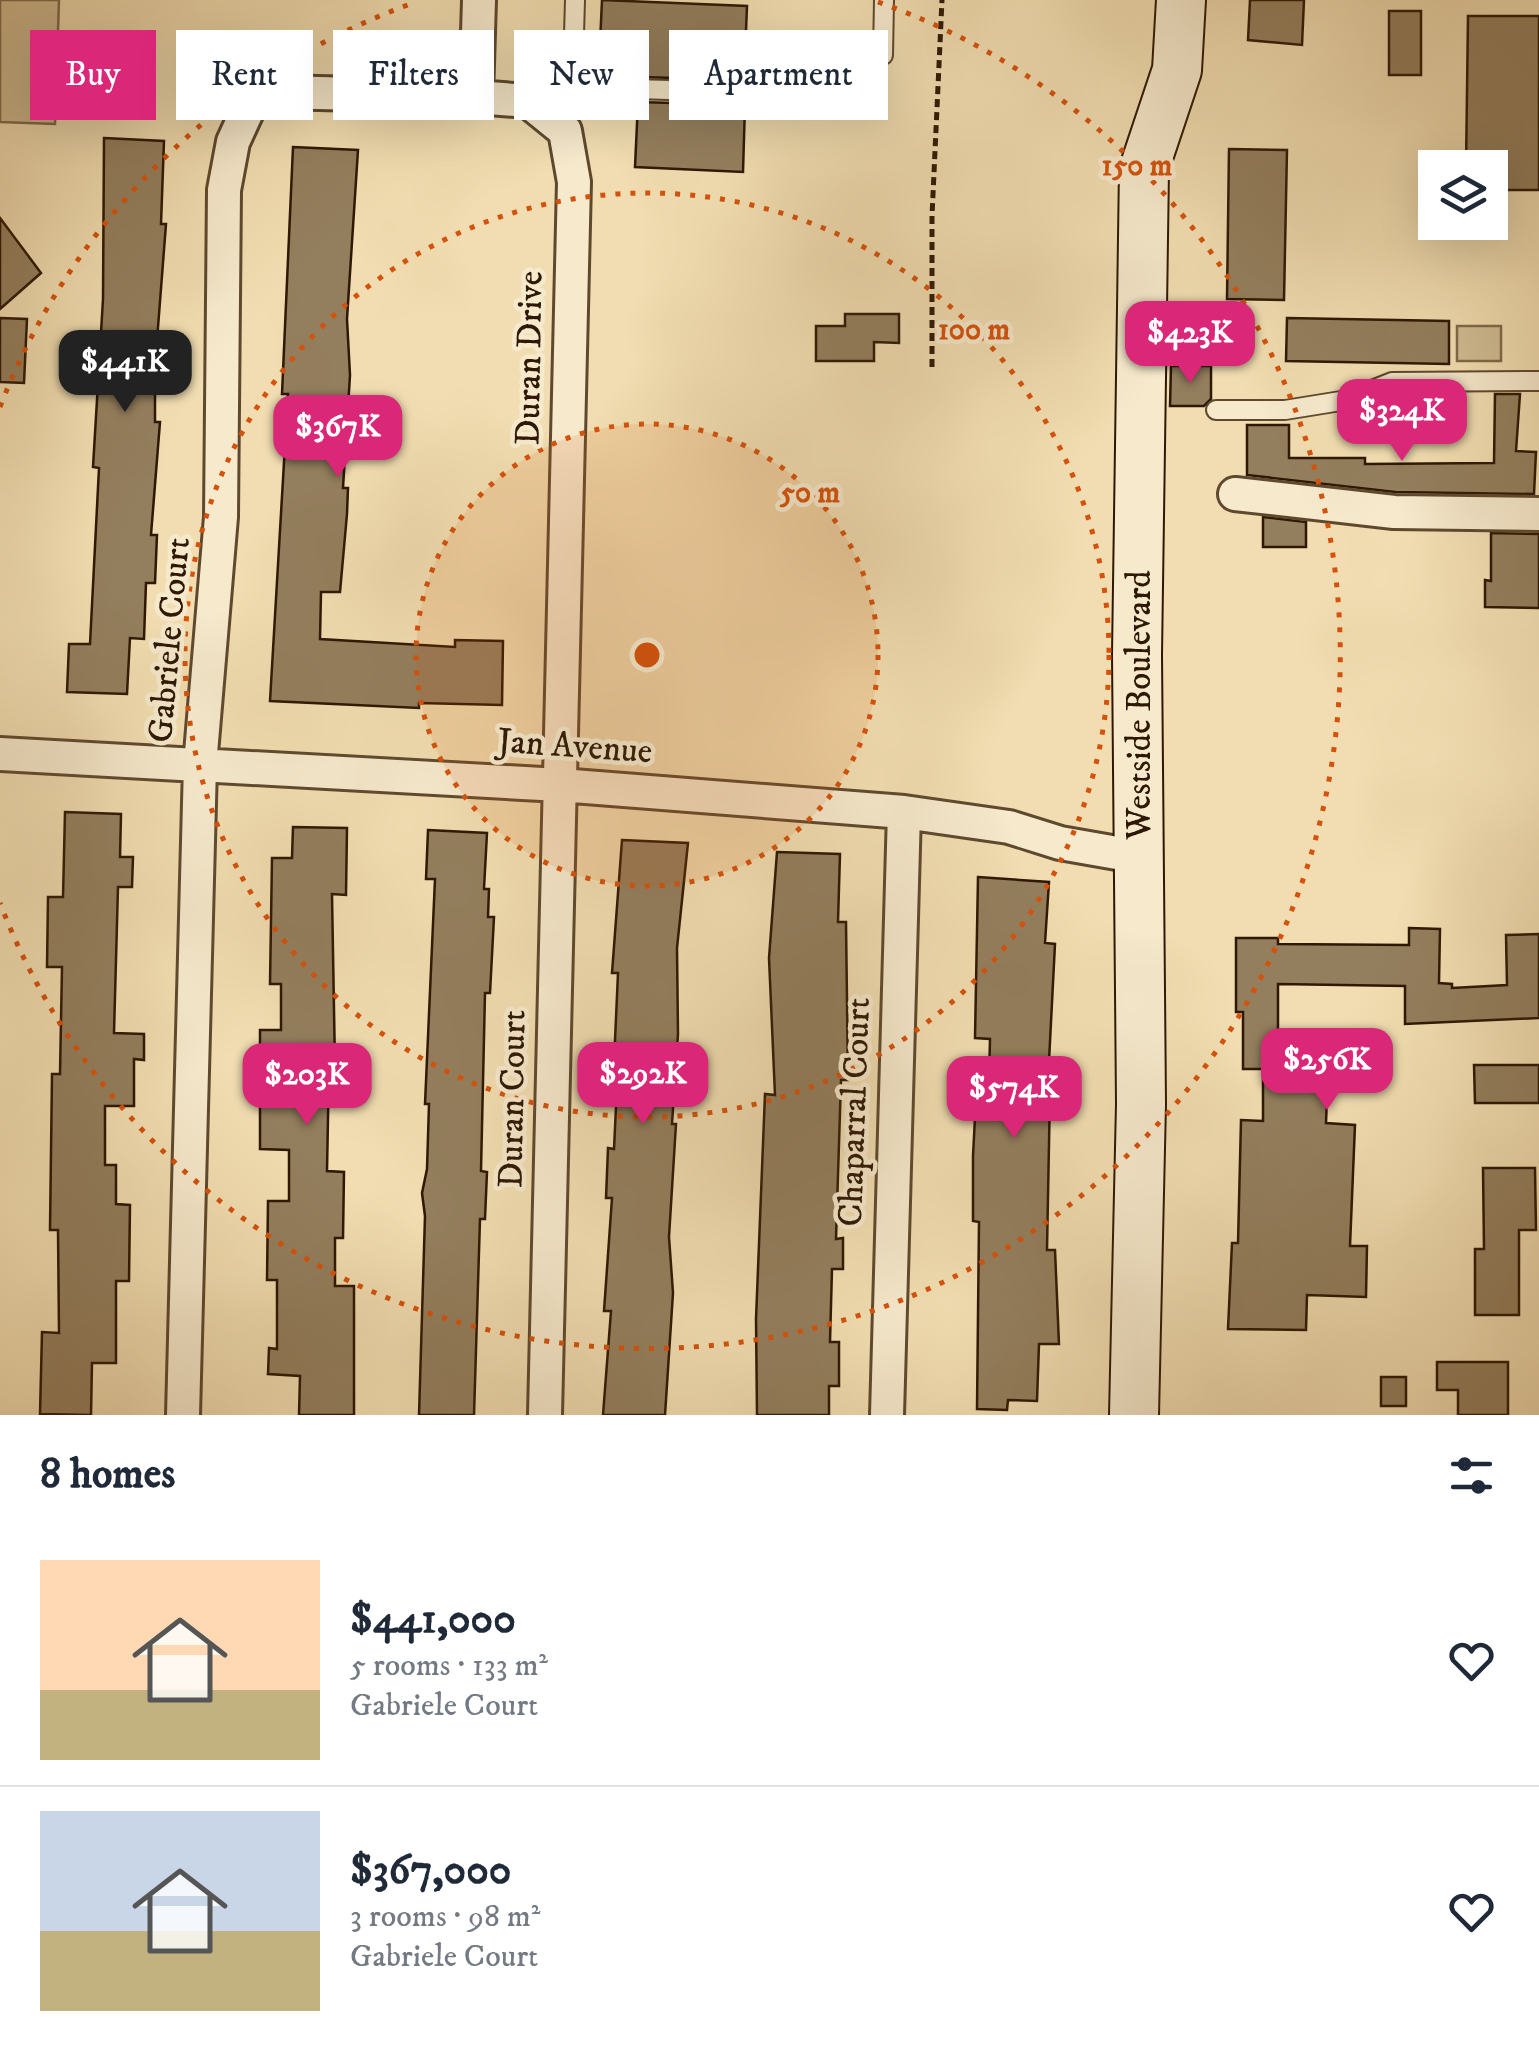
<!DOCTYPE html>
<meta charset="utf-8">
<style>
body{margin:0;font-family:"IM FELL DW Pica",serif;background:#f2f2f3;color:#1f2937;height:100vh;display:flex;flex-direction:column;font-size:38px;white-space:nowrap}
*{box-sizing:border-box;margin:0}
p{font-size:32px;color:#747a83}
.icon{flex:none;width:55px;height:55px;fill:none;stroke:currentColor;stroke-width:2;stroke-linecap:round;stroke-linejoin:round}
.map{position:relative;height:1415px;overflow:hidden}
.side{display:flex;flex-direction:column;background:#fff;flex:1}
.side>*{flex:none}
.top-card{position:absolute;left:30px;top:30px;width:1000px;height:90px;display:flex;gap:20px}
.fabs{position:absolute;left:1418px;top:150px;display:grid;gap:20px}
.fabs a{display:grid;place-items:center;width:90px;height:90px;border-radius:0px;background:#fff;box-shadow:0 10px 40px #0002;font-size:50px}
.price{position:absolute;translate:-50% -85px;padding:0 22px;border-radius:20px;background:#db2777;color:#fff;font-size:32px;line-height:65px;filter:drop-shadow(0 2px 5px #0008)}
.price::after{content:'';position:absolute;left:50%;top:60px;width:30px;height:22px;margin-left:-15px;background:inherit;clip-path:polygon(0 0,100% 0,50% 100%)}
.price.selected{background:#222;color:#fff}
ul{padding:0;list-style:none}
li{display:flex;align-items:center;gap:30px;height:250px;padding:0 40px}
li+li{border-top:2px solid #e0e1e3}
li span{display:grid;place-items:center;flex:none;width:280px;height:200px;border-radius:0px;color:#555}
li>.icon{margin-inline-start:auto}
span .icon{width:120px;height:120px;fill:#fffc;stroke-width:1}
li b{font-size:42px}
h2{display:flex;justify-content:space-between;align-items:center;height:120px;padding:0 40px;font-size:42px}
.pill{padding:0 35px;border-radius:0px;background:#fff;box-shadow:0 10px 40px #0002;font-size:35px;line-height:90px}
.pill.selected{background:#db2777;color:#fff}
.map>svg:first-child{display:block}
</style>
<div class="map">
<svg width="1539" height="1415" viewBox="0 0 1539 1415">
<rect width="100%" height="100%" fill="#f1ddb1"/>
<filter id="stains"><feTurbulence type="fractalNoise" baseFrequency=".002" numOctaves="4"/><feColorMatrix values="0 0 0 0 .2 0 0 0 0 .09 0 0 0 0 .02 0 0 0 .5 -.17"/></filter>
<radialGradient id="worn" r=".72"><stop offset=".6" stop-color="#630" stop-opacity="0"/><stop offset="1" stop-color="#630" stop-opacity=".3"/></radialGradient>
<path fill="#d0bc93" stroke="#7f6a4b" stroke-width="2.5" d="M 0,0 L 59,0 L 55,124 L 0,122 Z
M 1457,326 L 1501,326 L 1501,361 L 1457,361 Z"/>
<path fill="#937e5d" stroke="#2e1803" stroke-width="2.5" d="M 602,0 L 747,6 L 744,80 L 640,77 L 640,67 L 599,65 Z
M 1250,0 L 1304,0 L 1302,45 L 1248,40 Z
M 1389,11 L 1421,11 L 1421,75 L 1389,75 Z
M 1468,16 L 1539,16 L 1539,190 L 1490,190 L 1490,168 L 1466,168 Z
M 638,102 L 745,105 L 743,172 L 635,167 Z
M 104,138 L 164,141 L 161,224 L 166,224 L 155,366 L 155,422 L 160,422 L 151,535 L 157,535 L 155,583 L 146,583 L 144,639 L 130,638 L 127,694 L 67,692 L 69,644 L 90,644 L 99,468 L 93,467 L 103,299 Z
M 293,147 L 358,150 L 347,319 L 350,375 L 343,488 L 348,488 L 347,514 L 340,592 L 321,592 L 320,639 L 455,647 L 455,640 L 503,641 L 502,705 L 419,703 L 419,708 L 270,701 L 288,394 L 282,394 Z
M 1229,149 L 1287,150 L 1284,300 L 1227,299 Z
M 0,218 L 41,273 L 0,309 Z
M 845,314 L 899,314 L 899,343 L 874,342 L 874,361 L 816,361 L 816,326 L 845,326 Z
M 0,318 L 27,319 L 24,383 L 0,382 Z
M 1287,318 L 1449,321 L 1449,364 L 1286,361 Z
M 1171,366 L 1211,366 L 1211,399 L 1204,406 L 1170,406 Z
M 1495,394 L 1520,394 L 1516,451 L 1536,452 L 1534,494 L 1395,492 L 1247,475 L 1247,425 L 1289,425 L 1289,458 L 1365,458 L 1365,464 L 1494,463 Z
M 1263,517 L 1306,522 L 1306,547 L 1263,547 Z
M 1491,533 L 1539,534 L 1539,608 L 1485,607 L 1485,580 L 1491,581 Z
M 65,812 L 121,814 L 120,857 L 133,857 L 132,887 L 118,887 L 114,1033 L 144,1034 L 144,1060 L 134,1059 L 134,1106 L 105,1106 L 105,1165 L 116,1165 L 116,1204 L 130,1205 L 129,1281 L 116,1281 L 116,1363 L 92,1363 L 91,1415 L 40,1414 L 42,1332 L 59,1333 L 58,1230 L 50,1230 L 52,1074 L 60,1074 L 62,967 L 47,967 L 48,897 L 63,897 Z
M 293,827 L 347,828 L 346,895 L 332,894 L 335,1067 L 329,1067 L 327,1171 L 344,1172 L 343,1238 L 335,1238 L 335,1286 L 354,1286 L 354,1415 L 299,1415 L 300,1376 L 268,1374 L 269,1348 L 277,1349 L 277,1280 L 267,1280 L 268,1201 L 289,1201 L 289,1150 L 260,1149 L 260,1030 L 281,1030 L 281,984 L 270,984 L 272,858 L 292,858 Z
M 428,830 L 487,833 L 484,889 L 489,889 L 488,917 L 494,917 L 490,993 L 485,993 L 481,1171 L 487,1172 L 485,1219 L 480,1219 L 474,1415 L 419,1415 L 425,1216 L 422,1193 L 427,1169 L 429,1104 L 425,1104 L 435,879 L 426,879 Z
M 622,840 L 688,843 L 677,948 L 678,1034 L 672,1124 L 676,1124 L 669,1237 L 673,1293 L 665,1415 L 603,1415 L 611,1311 L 604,1311 L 612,1198 L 606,1198 L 608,1148 L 614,1149 L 617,1085 L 613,1085 L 618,973 L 612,973 Z
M 777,852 L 840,854 L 838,922 L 846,922 L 848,1080 L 841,1080 L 836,1239 L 843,1238 L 843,1269 L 832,1269 L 830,1342 L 839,1342 L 839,1386 L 829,1386 L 829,1415 L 757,1415 L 756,1319 L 765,1094 L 775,1095 L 769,958 Z
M 978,877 L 1049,882 L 1045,943 L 1055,944 L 1049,1061 L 1060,1062 L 1059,1091 L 1050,1091 L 1047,1250 L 1055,1250 L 1059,1344 L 1039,1344 L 1037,1401 L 1008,1400 L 1007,1410 L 977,1409 L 979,1222 L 973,1221 L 973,1156 L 975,1117 L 988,1118 L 990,1039 L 975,1038 Z
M 1409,928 L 1440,929 L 1439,983 L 1452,984 L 1452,988 L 1507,985 L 1506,935 L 1539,934 L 1539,1018 L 1405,1024 L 1405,986 L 1278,984 L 1278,1039 L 1356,1040 L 1355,1073 L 1328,1073 L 1326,1123 L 1355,1125 L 1350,1246 L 1367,1246 L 1366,1297 L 1307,1295 L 1306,1330 L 1228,1329 L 1232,1243 L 1238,1243 L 1241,1120 L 1263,1121 L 1263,1069 L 1243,1069 L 1243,1012 L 1236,1012 L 1236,938 L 1278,938 L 1278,944 L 1409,945 Z
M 1474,1065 L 1539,1065 L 1539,1103 L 1475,1103 Z
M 1483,1168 L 1535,1168 L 1536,1230 L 1519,1230 L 1519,1315 L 1475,1315 L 1475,1249 L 1484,1249 Z
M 1437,1362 L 1508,1362 L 1508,1415 L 1458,1415 L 1458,1390 L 1437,1390 Z
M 1381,1377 L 1406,1377 L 1406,1406 L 1381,1406 Z"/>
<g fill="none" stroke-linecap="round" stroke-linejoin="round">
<defs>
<path id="lane" d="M 575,0 L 573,68 L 598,88 L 741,92
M 883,55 L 884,0
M 1216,410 L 1285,410 L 1347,400 L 1392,382 L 1539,381"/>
<path id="street" d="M 479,0 L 476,97 L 528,101 L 565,131 L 574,182 L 545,1415
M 1235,494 L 1394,512 L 1539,514
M 0,754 L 560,785 L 904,812 L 1009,827 L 1060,843 L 1140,857
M 183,1415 L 200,765 L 221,517 L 224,190 L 233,142 L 250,105 L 279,92 L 476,97
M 887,1415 L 904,812"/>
<path id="secondary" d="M 1134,1415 L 1141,1104 L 1137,655 L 1144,169 L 1177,70 L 1181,0"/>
</defs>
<use href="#lane" stroke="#5f492e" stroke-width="22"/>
<use href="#street" stroke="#5f492e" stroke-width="38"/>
<use href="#secondary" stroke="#2e1803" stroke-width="52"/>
<path stroke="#2e1803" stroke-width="5" stroke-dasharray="8 5" stroke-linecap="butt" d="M 932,367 L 932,216 L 942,0"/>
<use href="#lane" stroke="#f6e9cc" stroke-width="18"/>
<use href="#street" stroke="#f6e9cc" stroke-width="32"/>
<use href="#secondary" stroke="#f6e9cc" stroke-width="48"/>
</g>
<circle cx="647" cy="655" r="231" fill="#d5520b" fill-opacity=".12"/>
<g fill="none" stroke="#d5520b" stroke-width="5" stroke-dasharray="5 10">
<circle cx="647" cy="655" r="231"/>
<circle cx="647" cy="655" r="462"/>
<path d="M0 407A693 693 0 0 1 416 2M878 2A693 693 0 1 1 0 903"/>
</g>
<g text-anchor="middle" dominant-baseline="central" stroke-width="9" stroke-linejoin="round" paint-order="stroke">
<g font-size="35" fill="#2e1803" stroke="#f6e9cc">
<text transform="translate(530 358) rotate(-89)">Duran Drive</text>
<text transform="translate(170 640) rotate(-85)">Gabriele Court</text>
<text transform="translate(1140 705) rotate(-90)">Westside Boulevard</text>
<text transform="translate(575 747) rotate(4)">Jan Avenue</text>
<text transform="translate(513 1099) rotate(-89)">Duran Court</text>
<text transform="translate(855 1112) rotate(-88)">Chaparral Court</text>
</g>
</g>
<circle cx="647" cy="655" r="15" fill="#d5520b" stroke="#f6e9cc" stroke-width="5"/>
<g font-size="30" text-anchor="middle" font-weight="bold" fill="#d5520b" stroke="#f6e9cc" stroke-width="9" stroke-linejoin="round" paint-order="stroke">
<text x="1137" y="175">150 m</text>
<text x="974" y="339">100 m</text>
<text x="810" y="502">50 m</text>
</g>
<rect width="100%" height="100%" filter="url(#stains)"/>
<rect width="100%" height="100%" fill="url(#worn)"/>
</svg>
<div class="fabs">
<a><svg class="icon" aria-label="layers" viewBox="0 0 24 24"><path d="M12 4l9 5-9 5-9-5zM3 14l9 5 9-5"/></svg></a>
</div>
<b class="price" style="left:1190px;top:386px">$423K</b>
<b class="price selected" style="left:125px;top:415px">$441K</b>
<b class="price" style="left:1402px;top:464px">$324K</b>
<b class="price" style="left:338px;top:480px">$367K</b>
<b class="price" style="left:1327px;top:1113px">$256K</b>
<b class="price" style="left:643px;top:1127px">$292K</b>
<b class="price" style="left:307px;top:1128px">$203K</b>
<b class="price" style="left:1014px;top:1141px">$574K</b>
<div class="top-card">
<a class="pill selected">Buy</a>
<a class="pill">Rent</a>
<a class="pill">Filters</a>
<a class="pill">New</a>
<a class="pill">Apartment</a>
</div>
</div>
<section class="side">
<h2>8 homes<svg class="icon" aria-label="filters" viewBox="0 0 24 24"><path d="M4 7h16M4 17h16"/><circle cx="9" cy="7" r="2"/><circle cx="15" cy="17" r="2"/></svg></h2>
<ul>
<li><span style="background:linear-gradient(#ffd9b3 65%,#c2b280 0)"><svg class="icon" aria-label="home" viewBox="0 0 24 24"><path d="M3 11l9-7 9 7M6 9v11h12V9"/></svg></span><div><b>$441,000</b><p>5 rooms · 133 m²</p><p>Gabriele Court</p></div><svg class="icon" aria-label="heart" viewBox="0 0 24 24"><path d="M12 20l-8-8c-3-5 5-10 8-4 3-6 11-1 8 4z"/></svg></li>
<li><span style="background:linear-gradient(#c9d6e8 60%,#c2b280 0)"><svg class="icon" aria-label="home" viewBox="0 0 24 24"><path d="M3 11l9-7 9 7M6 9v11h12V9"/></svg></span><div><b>$367,000</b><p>3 rooms · 98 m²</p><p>Gabriele Court</p></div><svg class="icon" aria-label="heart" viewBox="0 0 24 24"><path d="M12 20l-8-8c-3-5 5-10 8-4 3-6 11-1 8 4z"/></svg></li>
</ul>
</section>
